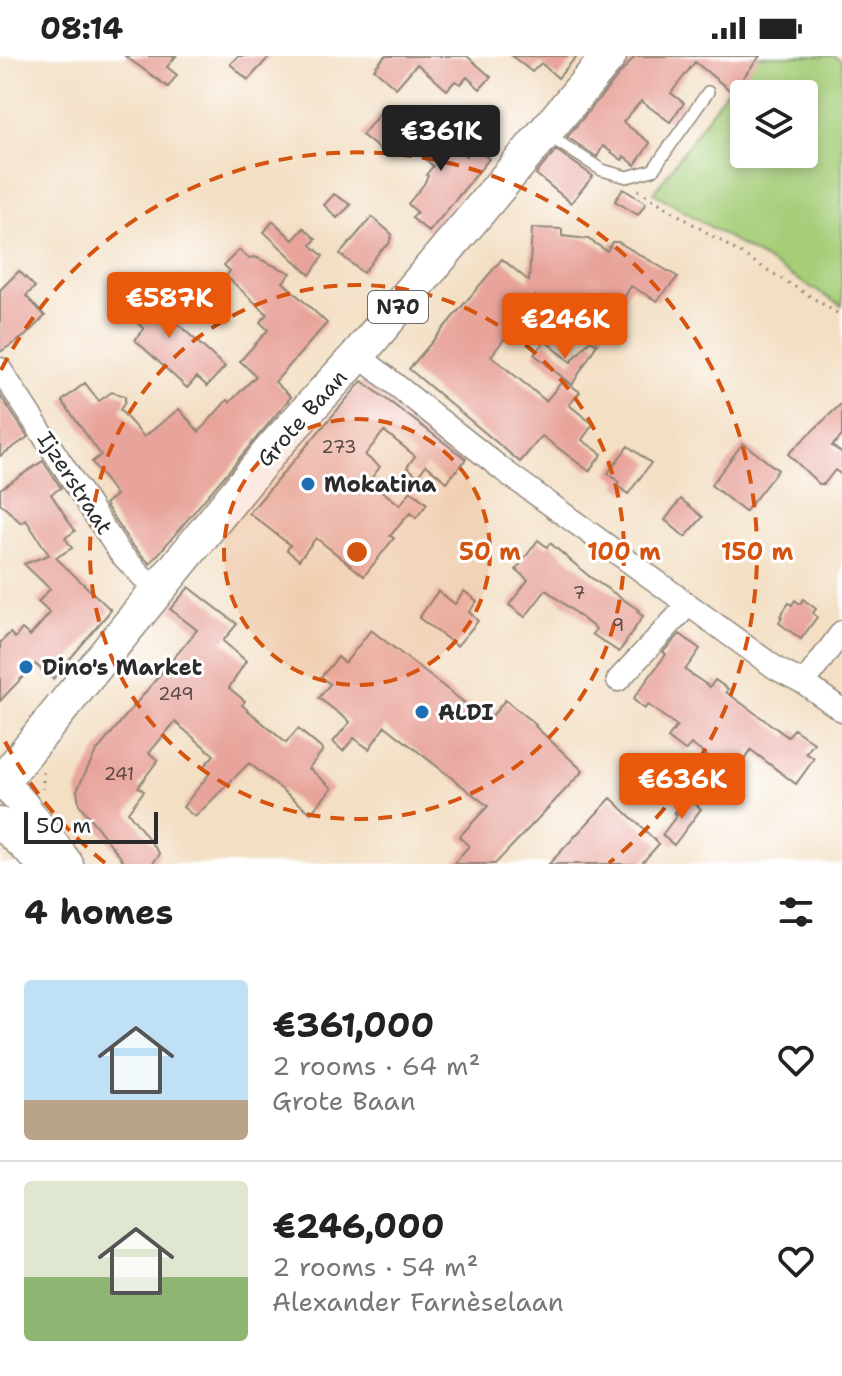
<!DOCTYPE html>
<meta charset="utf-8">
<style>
body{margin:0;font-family:"Shantell Sans",sans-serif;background:#f6f6f6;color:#222;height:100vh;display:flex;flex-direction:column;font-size:30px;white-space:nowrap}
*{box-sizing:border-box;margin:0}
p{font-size:26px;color:#767676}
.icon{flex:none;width:44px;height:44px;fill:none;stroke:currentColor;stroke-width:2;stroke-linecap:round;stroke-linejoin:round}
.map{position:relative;height:808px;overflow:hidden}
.details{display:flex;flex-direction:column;background:#fff;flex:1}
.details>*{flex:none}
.controls{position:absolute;left:730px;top:24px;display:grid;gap:16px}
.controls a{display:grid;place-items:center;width:88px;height:88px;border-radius:8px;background:#fff;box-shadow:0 4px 12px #0003;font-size:40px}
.scale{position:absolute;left:24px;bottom:20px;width:134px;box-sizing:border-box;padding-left:8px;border:4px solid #2b2b2b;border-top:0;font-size:22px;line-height:28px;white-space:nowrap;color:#2b2b2b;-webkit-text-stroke:6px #fff;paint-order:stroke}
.price{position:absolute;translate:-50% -68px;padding:0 18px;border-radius:8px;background:#ea580c;color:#fff;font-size:26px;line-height:52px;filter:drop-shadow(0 2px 4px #0008)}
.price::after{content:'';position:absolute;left:50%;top:48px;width:24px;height:18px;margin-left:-12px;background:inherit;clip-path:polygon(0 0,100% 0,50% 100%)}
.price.active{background:#222;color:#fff}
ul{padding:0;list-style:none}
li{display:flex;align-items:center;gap:24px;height:200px;padding:0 24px}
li+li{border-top:2px solid #e0e0e0}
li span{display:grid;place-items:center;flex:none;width:224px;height:160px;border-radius:8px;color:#555}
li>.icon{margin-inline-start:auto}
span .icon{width:96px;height:96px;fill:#fffc;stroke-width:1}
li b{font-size:34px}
h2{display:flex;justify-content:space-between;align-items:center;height:96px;padding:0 24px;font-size:34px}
.status{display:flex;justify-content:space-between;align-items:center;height:56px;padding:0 40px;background:#fff;direction:ltr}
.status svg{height:22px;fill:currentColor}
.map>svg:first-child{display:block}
</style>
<div class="status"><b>08:14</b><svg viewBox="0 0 49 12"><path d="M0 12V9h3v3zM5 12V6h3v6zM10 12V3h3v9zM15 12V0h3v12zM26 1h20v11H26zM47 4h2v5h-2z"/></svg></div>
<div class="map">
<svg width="842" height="808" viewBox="0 0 842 808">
<rect width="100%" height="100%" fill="#fff"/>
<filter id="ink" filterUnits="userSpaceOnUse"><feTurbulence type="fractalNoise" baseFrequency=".0125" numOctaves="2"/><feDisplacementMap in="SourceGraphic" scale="16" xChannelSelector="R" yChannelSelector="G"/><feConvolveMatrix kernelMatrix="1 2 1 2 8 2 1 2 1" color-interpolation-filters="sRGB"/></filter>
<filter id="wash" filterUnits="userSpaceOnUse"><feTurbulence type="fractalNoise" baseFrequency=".006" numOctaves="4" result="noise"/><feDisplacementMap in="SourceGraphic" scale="32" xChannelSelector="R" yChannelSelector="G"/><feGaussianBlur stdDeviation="1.8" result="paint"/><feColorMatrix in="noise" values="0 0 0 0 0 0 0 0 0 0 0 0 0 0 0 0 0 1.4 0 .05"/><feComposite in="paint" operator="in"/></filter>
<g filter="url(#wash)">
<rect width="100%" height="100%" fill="#f3dfc4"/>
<path fill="#a6ce79" stroke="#687c52" stroke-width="2" fill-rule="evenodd" d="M 751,0 L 834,0 L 842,5 L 842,250 L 654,137 ZM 744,38 L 804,38 L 804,98 L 744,98 Z"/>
<g id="blocks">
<path fill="#e8a49b" d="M 125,0 L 176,0 L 167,11 L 177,19 L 168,31 Z
M 238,0 L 270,0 L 248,24 L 230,8 Z
M 385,0 L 467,0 L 491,21 L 480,33 L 467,21 L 461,28 L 455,25 L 447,34 L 417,8 L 396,32 L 374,13 Z
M 512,0 L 577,0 L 558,22 L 541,7 L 532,16 Z
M 635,0 L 760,0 L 732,36 L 695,6 L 671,37 L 684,47 L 670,66 L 641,45 L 623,66 L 650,87 L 635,109 L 624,100 L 622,104 L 603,90 L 597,101 L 567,81 Z
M 381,56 L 400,73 L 382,95 L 362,79 Z
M 421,61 L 466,100 L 474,90 L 489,103 L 429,176 L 412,162 L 417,156 L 408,148 L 424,128 L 428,120 L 426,119 L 433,110 L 405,84 Z
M 556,94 L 593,120 L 571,147 L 536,118 Z
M 623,133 L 646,147 L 638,159 L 615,145 Z
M 334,138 L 351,149 L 337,162 L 324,149 Z
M 372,161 L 392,178 L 389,188 L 380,195 L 363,217 L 340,198 Z
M 273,165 L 293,184 L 304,172 L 316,183 L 311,189 L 323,200 L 310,219 L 264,176 Z
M 532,172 L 562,173 L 562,180 L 588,183 L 607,195 L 612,186 L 618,186 L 678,221 L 657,245 L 631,230 L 602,279 L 535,240 L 517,260 L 520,263 L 491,300 L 546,345 L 563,324 L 580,336 L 569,349 L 593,368 L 582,384 L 602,398 L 589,415 L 542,380 L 520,406 L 409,313 L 502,203 L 529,225 Z
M 239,194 L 249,202 L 255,201 L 291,217 L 283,226 L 327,267 L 275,326 L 291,341 L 150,508 L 131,488 L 105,448 L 116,439 L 92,406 L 101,399 L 62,345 L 85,327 L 99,345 L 112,336 L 125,340 L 125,346 L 120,354 L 144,381 L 179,353 L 199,376 L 227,344 L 230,346 L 256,320 L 240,305 L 268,274 L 260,266 L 267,258 L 226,220 L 230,215 L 224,209 Z
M 19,215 L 35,231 L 26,240 L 45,260 L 25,280 L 0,296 L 0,234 Z
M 128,228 L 138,237 L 141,234 L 225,311 L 207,330 L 197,321 L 187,332 L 135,284 L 144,273 L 113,244 Z
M 590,284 L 597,288 L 572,329 L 534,298 L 545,285 L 571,306 Z
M 362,325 L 466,403 L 447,426 L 426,409 L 418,420 L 407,411 L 415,400 L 384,375 L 365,399 L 380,411 L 369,425 L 400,449 L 411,435 L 427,448 L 416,462 L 410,457 L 390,480 L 394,482 L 364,520 L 316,482 L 299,504 L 287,494 L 290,489 L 249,457 Z
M 0,339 L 28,381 L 0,400 Z
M 842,347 L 842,380 L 832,390 L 842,397 L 842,419 L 835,414 L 824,428 L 819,428 L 788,398 Z
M 743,387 L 778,414 L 745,456 L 711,429 Z
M 628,390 L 651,407 L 628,438 L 616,429 L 619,426 L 608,417 Z
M 43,405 L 61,432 L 51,438 L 75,475 L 65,482 L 72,492 L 56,502 L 111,554 L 53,623 L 35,608 L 0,645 L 0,587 L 10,577 L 15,582 L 22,573 L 30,580 L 50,557 L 38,546 L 50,533 L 24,508 L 49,499 L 26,464 L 21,467 L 0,447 L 0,433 Z
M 681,443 L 703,461 L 685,481 L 665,464 Z
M 538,484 L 547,491 L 550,487 L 590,521 L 639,554 L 637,556 L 643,560 L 619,596 L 592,578 L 596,573 L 546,534 L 525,561 L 509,549 L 528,524 L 516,514 Z
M 189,531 L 237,568 L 223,585 L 246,605 L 229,632 L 245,645 L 242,649 L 286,687 L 298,673 L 323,694 L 309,712 L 332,732 L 311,757 L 249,707 L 195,761 L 183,751 L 210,717 L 203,711 L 214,699 L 175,666 L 149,697 L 158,704 L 138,731 L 144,735 L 128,756 L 160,798 L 152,808 L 126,808 L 79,748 L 77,734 L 95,697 L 197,574 L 170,553 Z
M 438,535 L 455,548 L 464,535 L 477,545 L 469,556 L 478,565 L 457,590 L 419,562 Z
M 803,543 L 816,553 L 813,557 L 817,561 L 801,583 L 779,567 L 782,562 L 780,560 L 789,547 L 792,549 L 795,544 L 800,548 Z
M 371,574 L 488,665 L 505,644 L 536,669 L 535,670 L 583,715 L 495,808 L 453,808 L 469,790 L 459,781 L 488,750 L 385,670 L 369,693 L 354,682 L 343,695 L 333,686 L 350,666 L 319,642 L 330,628 L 321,621 L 338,601 L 345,607 Z
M 680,578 L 700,593 L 685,614 L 710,631 L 715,624 L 728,633 L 726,636 L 788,681 L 794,673 L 814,687 L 806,697 L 814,703 L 796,728 L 751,694 L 741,708 L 730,716 L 691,688 L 685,695 L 668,682 L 677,670 L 648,649 L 644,653 L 633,643 L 666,598 L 663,596 Z
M 687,741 L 701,753 L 674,789 L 662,779 L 677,759 L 674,757 Z
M 611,742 L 659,788 L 641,808 L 549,808 Z"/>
</g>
</g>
<g filter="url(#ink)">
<use href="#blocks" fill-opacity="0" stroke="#8f8578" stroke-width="2"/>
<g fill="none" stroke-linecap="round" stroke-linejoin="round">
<defs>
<path id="service" d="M 549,80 L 602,114 L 627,121 L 653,114 L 708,36"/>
<path id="minor" d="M 358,299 L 503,414 L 777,613 L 804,627 L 842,654
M 0,313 L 120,497 L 157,536
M 618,624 L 688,549
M 804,627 L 842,576"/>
<path id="secondary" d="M 2,726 L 22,747 L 68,808
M 0,767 L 43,808"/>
<path id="primary" d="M 0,728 L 273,392 L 358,299 L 609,0"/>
</defs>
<use href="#service" stroke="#8f8578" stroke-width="14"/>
<use href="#minor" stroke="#8f8578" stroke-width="25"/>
<use href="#secondary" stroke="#8f8578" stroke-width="33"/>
<use href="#primary" stroke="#8f8578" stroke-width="37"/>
<path stroke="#8f8578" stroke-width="3" stroke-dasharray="2 6" stroke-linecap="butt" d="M 638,134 L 842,260
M 43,716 L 43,733"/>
<use href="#service" stroke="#fff" stroke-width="11"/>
<use href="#minor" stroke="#fff" stroke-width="22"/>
<use href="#secondary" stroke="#fff" stroke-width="30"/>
<use href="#primary" stroke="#fff" stroke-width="34"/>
</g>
</g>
<circle cx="357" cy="496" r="133" fill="#d5540f" fill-opacity=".12"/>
<g fill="none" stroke="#d5540f" stroke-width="4" stroke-dasharray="14 10">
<circle cx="357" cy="496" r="133"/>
<circle cx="357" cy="496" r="267"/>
<path d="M105 807A400 400 0 0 1 1 678M1 314A400 400 0 1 1 609 807"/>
</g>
<g fill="#1f6fb2" stroke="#fff" stroke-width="3">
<circle cx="308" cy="428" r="8"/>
<circle cx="26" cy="611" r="8"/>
<circle cx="422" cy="656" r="8"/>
</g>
<g text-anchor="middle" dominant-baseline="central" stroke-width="6" stroke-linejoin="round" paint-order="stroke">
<g font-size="18" fill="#5a4947">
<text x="339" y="391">273</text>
<text x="579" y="537">7</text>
<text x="618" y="569">9</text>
<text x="176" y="638">249</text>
<text x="119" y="718">241</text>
</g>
<rect fill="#fff" stroke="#6b6b6b" stroke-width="2" x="368" y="235" width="60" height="32" rx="6"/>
<g font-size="20" font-weight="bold" fill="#2b2b2b">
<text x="398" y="251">N70</text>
</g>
<g font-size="22" fill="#2b2b2b" stroke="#fff">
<text transform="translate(302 362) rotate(-48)">Grote Baan</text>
<text transform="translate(75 427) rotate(57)">Ijzerstraat</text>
</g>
<g font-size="22" font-weight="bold" fill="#2b2b2b" stroke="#fff" text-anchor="start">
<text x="324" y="428">Mokatina</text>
<text x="42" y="611">Dino's Market</text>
<text x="438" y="656">ALDI</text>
</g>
</g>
<circle cx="357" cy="496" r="12" fill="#d5540f" stroke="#fff" stroke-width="4"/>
<g font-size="24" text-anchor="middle" font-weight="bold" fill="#d5540f" stroke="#fff" stroke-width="6" stroke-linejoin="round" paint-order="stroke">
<text x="490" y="504">50 m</text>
<text x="624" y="504">100 m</text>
<text x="757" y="504">150 m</text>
</g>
</svg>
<div class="controls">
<a><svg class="icon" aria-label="layers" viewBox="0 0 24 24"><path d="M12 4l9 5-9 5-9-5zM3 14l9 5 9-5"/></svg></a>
</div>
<div class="scale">50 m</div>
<b class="price active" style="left:441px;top:117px">€361K</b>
<b class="price" style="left:169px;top:284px">€587K</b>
<b class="price" style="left:565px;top:305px">€246K</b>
<b class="price" style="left:682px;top:765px">€636K</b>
</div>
<section class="details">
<h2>4 homes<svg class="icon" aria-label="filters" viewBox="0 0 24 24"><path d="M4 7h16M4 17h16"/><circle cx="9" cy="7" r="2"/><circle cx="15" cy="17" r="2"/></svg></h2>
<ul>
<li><span style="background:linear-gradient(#bfe0f5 75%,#b9a48a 0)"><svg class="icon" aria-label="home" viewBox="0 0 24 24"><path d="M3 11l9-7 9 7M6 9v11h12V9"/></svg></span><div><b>€361,000</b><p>2 rooms · 64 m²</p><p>Grote Baan</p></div><svg class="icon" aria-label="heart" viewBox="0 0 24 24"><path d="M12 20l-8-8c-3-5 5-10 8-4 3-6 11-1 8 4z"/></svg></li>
<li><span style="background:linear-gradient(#dfe7d0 60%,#8fb573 0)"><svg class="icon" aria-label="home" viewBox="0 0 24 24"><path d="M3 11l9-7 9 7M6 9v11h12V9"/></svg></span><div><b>€246,000</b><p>2 rooms · 54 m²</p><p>Alexander Farnèselaan</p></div><svg class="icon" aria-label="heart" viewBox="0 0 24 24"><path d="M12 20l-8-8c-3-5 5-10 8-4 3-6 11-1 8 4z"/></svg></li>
</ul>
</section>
